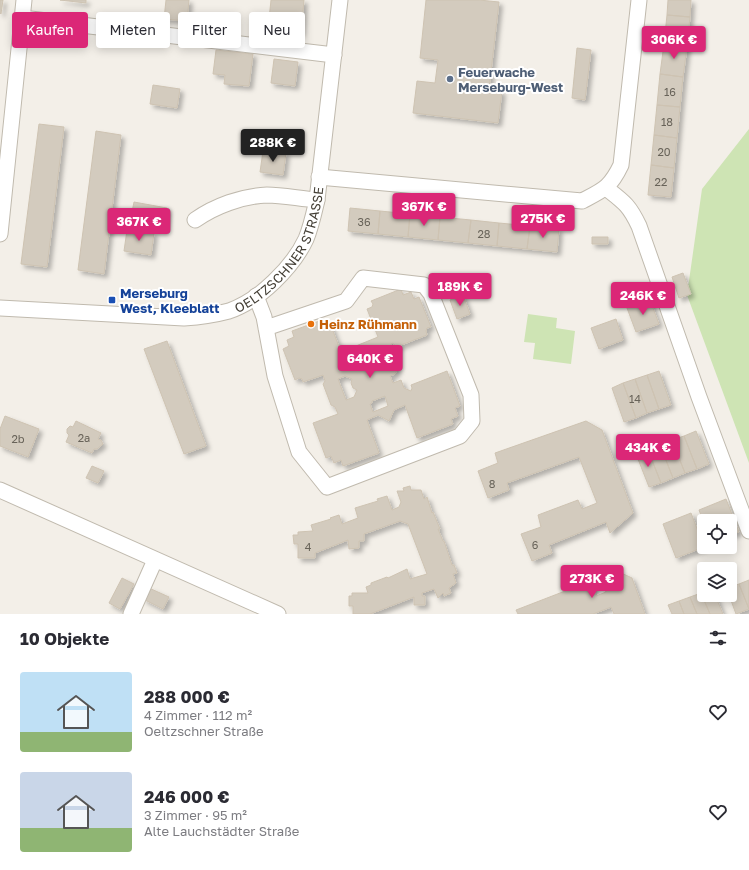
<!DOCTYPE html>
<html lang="de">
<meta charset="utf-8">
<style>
body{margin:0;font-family:"Golos Text",sans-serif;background:#f7f7f7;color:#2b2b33;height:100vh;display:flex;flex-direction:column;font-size:15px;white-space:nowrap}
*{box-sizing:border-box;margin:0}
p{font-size:13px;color:#7c7c81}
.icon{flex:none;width:22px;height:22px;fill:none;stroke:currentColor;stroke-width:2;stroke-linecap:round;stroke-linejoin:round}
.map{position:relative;height:614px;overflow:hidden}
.panel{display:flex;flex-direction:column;background:#fff;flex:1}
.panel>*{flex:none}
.guide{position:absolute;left:12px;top:12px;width:400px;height:36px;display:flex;gap:8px}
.controls{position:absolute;left:697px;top:514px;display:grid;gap:8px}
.controls a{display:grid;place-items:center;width:40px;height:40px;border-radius:4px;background:#fff;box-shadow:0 2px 10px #0003;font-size:20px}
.price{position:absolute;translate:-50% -34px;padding:0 9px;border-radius:4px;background:#db2777;color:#fff;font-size:13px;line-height:26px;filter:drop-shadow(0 1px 2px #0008)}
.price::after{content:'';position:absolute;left:50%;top:24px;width:12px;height:9px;margin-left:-6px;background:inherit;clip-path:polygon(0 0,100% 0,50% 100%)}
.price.current{background:#222;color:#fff}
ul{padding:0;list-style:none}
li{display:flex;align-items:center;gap:12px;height:100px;padding:0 20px}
li span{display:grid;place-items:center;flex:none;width:112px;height:80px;border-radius:4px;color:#555}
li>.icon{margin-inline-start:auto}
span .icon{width:48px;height:48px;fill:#fffc;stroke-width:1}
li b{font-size:17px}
h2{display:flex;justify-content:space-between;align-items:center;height:48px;padding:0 20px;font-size:17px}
.tag{padding:0 14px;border-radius:4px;background:#fff;box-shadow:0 2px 10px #0003;font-size:14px;line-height:36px}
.tag.current{background:#db2777;color:#fff}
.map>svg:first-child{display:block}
</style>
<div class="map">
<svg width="749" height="614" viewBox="0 0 749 614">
<defs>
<filter id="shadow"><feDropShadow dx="3.5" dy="3.5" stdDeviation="2" flood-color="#0004"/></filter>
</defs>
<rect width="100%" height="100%" fill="#f3efe8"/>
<path fill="#cee4b4" d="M 749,129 L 749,463 L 687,295 L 702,189 Z
M 528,314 L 557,318 L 556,328 L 575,331 L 571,364 L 533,359 L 535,343 L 524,342 Z"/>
<path fill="#d3cbbe" stroke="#cec3b2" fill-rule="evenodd" filter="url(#shadow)" d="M 0,0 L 3,0 L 1,14 L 0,13 Z
M 60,0 L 86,0 L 86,3 Z
M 166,0 L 189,0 L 187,21 L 164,19 Z
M 271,0 L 304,0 L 301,33 L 268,29 Z
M 426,0 L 479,0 L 499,2 L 489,89 L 502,91 L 498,123 L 413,113 L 417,81 L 435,83 L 438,60 L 420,58 Z
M 668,0 L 691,0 L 690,17 L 667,15 Z
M 667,15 L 690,17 L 687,47 L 664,44 Z
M 664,44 L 687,47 L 683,77 L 660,74 Z
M 577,48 L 591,50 L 585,100 L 572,98 Z
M 216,50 L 253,54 L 249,86 L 224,84 L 225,75 L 213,74 Z
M 274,59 L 298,62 L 295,86 L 271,83 Z
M 660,74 L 683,77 L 680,107 L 657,105 Z
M 153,85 L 180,89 L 177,108 L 150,104 Z
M 657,105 L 680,107 L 677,138 L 654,135 Z
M 39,124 L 64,127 L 47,267 L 21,264 Z
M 96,131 L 121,135 L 104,274 L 78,270 Z
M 654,135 L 677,138 L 674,168 L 651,165 Z
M 263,151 L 286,153 L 283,175 L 260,172 Z
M 651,165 L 674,168 L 671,197 L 648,195 Z
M 134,202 L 167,208 L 165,222 L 131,217 Z
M 350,208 L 380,211 L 378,234 L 348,231 Z
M 380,211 L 410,214 L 408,237 L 378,234 Z
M 410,214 L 440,217 L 438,240 L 408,237 Z
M 440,217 L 471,220 L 468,243 L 438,240 Z
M 471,220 L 499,223 L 497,246 L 468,243 Z
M 499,223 L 530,226 L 527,249 L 497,246 Z
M 530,226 L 559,229 L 557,252 L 527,249 Z
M 127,230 L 154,233 L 151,255 L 124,251 Z
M 592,237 L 608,237 L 608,244 L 592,244 Z
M 683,273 L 691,294 L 679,298 L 672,277 Z
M 401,289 L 403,295 L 411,292 L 414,299 L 419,297 L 431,327 L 427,328 L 426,331 L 427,335 L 396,347 L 394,344 L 392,343 L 389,348 L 393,357 L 385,359 L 387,367 L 392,365 L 398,368 L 395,374 L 390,376 L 393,383 L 401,380 L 404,388 L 411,391 L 412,388 L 411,385 L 447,371 L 460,406 L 455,408 L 458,416 L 451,419 L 453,424 L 417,438 L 405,405 L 394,410 L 389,421 L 378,415 L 367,420 L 379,453 L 343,466 L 341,460 L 334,463 L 331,456 L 326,458 L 313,423 L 338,414 L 335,407 L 331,405 L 323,384 L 325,381 L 323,375 L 303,382 L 302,379 L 299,378 L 295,380 L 283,349 L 289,346 L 287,340 L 294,337 L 292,331 L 322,320 L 325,325 L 330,323 L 341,352 L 378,337 L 367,309 L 372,307 L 373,304 L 371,301 ZM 345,376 L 352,379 L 351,383 L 353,388 L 357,390 L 354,397 L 346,400 L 338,379 ZM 385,396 L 388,406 L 373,412 L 370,404 L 372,403 L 372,401 Z
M 463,295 L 470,314 L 457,319 L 450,300 Z
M 650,300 L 659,324 L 636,332 L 627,308 Z
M 616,319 L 623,340 L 599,349 L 591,328 Z
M 167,341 L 206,446 L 184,454 L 144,349 Z
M 659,371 L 671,405 L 659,409 L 647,375 Z
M 647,375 L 659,409 L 647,413 L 635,379 Z
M 635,379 L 647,413 L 636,418 L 623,383 Z
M 623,383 L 636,418 L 624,422 L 612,388 Z
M 5,416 L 39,429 L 28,457 L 0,446 L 0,429 Z
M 76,421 L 101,433 L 98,439 L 101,440 L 103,444 L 97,449 L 94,449 L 92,453 L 66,442 L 69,435 L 67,433 L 67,429 L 70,426 L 73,427 Z
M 586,421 L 602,430 L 633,513 L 610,533 L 606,522 L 549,545 L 552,553 L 532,561 L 521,534 L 541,527 L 538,515 L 578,500 L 582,509 L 597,503 L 579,457 L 507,483 L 509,490 L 488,498 L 478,471 L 498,463 L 495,453 Z
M 696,431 L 709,464 L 697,469 L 684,436 Z
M 684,436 L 697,469 L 685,473 L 672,440 Z
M 672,440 L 685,473 L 673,478 L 660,445 Z
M 660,445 L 673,478 L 661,483 L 648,450 Z
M 648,450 L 661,483 L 649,487 L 636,454 Z
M 92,466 L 104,471 L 98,483 L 86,478 Z
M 410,486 L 411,490 L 421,490 L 424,499 L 427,497 L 432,513 L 433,512 L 440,529 L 438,529 L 443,541 L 444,541 L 452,565 L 454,565 L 457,573 L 453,574 L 456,583 L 449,588 L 451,593 L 444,596 L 443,593 L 438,598 L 434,589 L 422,593 L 422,596 L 425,596 L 425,605 L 414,605 L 414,597 L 370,614 L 353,614 L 353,606 L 349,606 L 349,596 L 352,596 L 352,593 L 368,593 L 366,587 L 371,585 L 371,583 L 387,577 L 388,578 L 407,569 L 410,579 L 427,574 L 408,524 L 400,521 L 364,534 L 364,541 L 359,541 L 359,548 L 349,549 L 348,540 L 315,553 L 315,558 L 298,558 L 298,544 L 294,544 L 293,535 L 298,535 L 298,532 L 313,531 L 311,525 L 331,519 L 330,518 L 339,515 L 342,524 L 358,518 L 355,508 L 378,501 L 377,499 L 387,496 L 392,510 L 399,507 L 401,502 L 397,491 L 404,491 L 403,488 Z
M 726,499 L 739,532 L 730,535 L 730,521 L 704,521 L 704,523 L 699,510 Z
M 691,513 L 704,547 L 676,558 L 663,524 Z
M 617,571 L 632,578 L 645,614 L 614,614 L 611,607 L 593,614 L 518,614 L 516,610 L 591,581 L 596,596 L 606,592 L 601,577 Z
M 122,578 L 134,584 L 120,609 L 109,603 Z
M 749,580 L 749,609 L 739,584 Z
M 739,584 L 749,609 L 736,614 L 729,595 L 730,595 L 730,587 Z
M 149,588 L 169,597 L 163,609 L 143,599 Z
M 704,592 L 704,595 L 715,595 L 723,614 L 710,614 L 701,593 Z
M 701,593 L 710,614 L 697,614 L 690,597 Z
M 690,597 L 697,614 L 684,614 L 679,601 Z
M 679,601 L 684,614 L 672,614 L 668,605 Z"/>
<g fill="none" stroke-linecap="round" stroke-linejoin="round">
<defs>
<g id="minor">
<path d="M 22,18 L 334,55"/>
<path d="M 319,177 L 582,201 C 603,190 610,188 621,165 L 639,0"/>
<path d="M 606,188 C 624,202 629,205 639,226 L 699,397 L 749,531"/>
<path d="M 195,220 C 215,206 242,196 267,195 C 283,195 301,199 317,200"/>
<path d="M 0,234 L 24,0"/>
<path d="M 256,296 L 264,317 L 275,376 L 299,452 L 327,487 L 460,436 L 472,421 L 471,395 L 431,294 L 424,285 L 363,278 L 346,301 L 266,328"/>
<path id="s1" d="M 0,308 L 184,318 C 199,317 214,315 229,311 C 259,301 293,267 306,239 C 311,227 314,213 317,200 L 340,0"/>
<path d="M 0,490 L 278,614"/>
<path d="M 131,614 L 155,560"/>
</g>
</defs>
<use href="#minor" stroke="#c0baae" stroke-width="17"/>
<use href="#minor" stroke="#fff" stroke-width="15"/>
</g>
<circle fill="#5c6f8a" stroke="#fff" stroke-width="1.5" cx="450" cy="79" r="4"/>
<rect fill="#1a4fb4" stroke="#fff" stroke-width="1.5" x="108" y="296" width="8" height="8" rx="2"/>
<circle fill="#e8710a" stroke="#fff" stroke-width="1.5" cx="311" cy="324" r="4"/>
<g text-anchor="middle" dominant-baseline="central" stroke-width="4" stroke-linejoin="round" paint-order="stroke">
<g font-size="11" fill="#686359">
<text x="670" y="91">16</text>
<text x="667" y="121">18</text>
<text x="664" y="151">20</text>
<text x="661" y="181">22</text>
<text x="364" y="221">36</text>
<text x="484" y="233">28</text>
<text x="635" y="398">14</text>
<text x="84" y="437">2a</text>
<text x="18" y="438">2b</text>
<text x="492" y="483">8</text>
<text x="535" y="544">6</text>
<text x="308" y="546">4</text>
</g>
<g font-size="13" font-weight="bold" fill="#4e5e75" stroke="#fff" text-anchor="start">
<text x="458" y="72">Feuerwache<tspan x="458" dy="15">Merseburg-West</tspan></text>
</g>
<g font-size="13" fill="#454037" stroke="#fff">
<text stroke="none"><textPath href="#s1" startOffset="314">OELTZSCHNER STRASSE</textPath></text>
</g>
<g font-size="13" font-weight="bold" fill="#164399" stroke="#fff" text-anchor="start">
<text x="120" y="293">Merseburg<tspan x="120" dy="15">West, Kleeblatt</tspan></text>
</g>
<g font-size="13" font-weight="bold" fill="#c56008" stroke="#fff" text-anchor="start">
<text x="319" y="324">Heinz Rühmann</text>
</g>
</g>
</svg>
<div class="controls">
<a><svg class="icon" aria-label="locate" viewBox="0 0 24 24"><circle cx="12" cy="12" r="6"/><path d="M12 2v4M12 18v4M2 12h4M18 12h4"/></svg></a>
<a><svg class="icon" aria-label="layers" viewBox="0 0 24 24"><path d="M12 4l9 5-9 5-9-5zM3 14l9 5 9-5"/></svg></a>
</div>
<b class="price" style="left:674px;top:60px">306K €</b>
<b class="price current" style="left:273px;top:163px">288K €</b>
<b class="price" style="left:424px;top:227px">367K €</b>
<b class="price" style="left:543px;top:239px">275K €</b>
<b class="price" style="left:139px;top:242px">367K €</b>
<b class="price" style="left:460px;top:307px">189K €</b>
<b class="price" style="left:643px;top:316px">246K €</b>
<b class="price" style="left:370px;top:379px">640K €</b>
<b class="price" style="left:648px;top:468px">434K €</b>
<b class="price" style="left:592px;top:599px">273K €</b>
<div class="guide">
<a class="tag current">Kaufen</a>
<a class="tag">Mieten</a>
<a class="tag">Filter</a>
<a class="tag">Neu</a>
</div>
</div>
<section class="panel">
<h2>10 Objekte<svg class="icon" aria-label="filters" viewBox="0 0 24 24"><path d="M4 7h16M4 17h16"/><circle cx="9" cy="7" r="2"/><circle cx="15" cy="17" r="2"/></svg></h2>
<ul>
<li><span style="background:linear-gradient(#bfe0f5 75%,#8fb573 0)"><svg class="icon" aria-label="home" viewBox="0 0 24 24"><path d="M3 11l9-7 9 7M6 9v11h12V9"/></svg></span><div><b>288 000 €</b><p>4 Zimmer · 112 m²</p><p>Oeltzschner Straße</p></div><svg class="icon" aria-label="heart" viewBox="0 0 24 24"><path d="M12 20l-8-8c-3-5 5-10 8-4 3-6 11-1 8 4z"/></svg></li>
<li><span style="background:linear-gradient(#c9d6e8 70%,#8fb573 0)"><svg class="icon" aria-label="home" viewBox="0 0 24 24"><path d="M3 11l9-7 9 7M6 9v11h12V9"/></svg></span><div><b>246 000 €</b><p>3 Zimmer · 95 m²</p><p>Alte Lauchstädter Straße</p></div><svg class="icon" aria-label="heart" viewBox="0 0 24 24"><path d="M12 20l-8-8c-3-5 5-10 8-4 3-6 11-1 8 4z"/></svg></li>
</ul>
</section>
